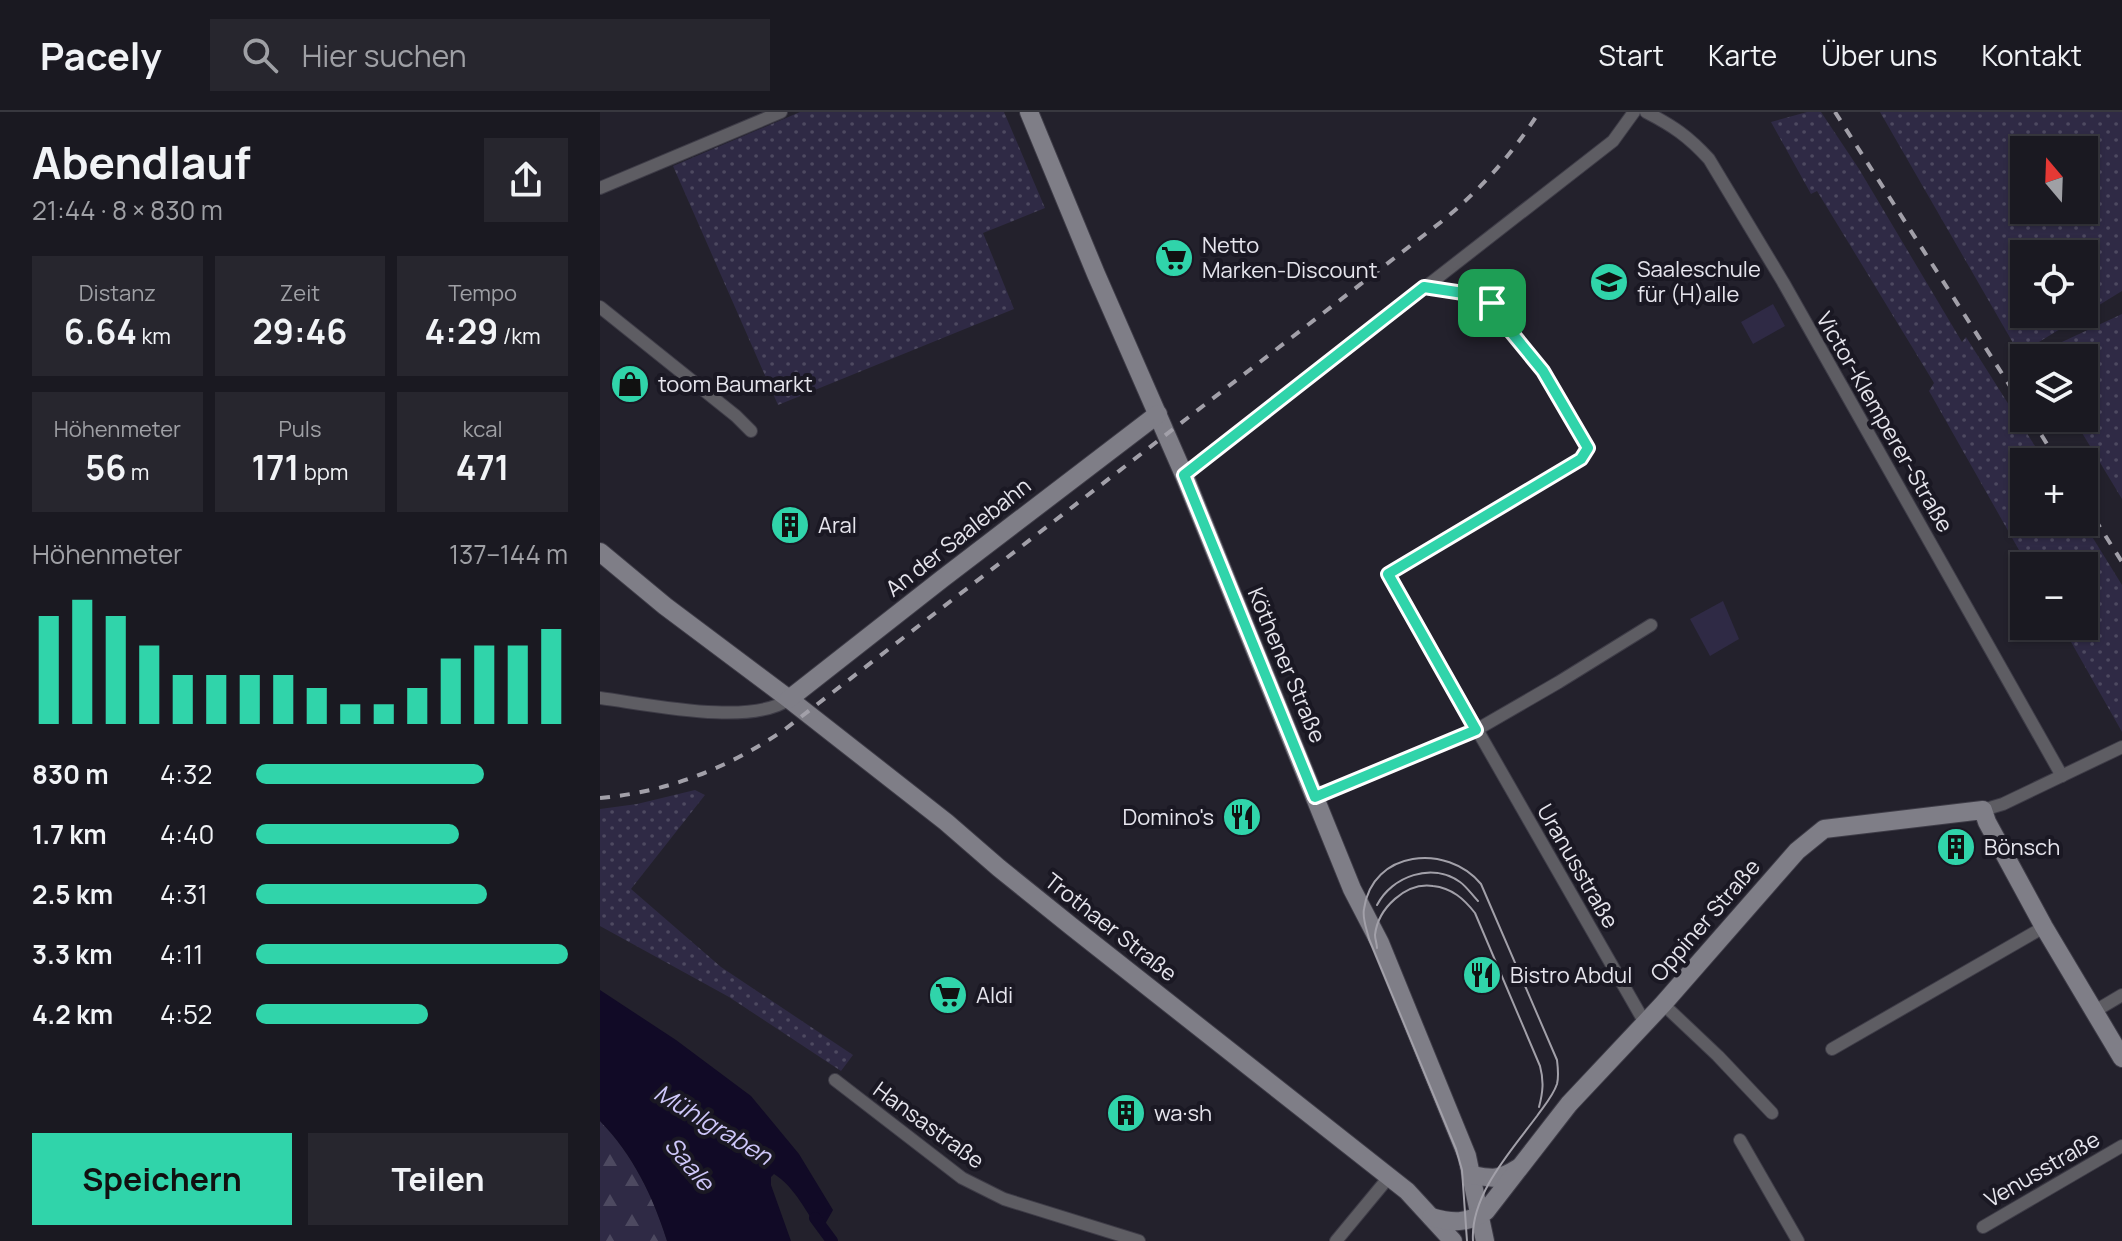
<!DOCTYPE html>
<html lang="de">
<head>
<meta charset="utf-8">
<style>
  body { margin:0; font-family:Manrope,sans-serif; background:#27262e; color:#f1f3f6; height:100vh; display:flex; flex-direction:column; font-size:30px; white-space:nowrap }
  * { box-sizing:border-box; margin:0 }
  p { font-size:26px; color:#9fa0a5 }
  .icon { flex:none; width:44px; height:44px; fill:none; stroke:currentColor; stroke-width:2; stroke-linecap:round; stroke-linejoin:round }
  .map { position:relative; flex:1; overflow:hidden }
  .side { display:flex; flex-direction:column; background:#1a1921; width:600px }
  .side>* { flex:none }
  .needle { width:52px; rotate:341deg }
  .fabs { position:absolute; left:1410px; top:24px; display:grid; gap:16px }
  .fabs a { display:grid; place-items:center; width:88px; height:88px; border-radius:0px; background:#1a1921; box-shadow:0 2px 6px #0004,0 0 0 2px #38383f; font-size:40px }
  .pin { position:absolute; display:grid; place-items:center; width:68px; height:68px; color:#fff; margin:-34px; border-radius:16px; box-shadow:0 4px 12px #0006 }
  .round { display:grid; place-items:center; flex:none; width:84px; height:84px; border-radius:0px; background:#27262e }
  .head { display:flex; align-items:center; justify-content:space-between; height:136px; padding:0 32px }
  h1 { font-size:44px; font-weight:700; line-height:60px }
  .stats { display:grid; grid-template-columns:repeat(3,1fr); gap:12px; height:136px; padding:8px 32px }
  .stats div { display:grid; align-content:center; border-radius:0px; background:#27262e; text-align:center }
  .stats b { font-size:34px; font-weight:700 }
  .stats small { font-size:22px; font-weight:400 }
  .stats p { font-size:22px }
  .chart { height:224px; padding:16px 32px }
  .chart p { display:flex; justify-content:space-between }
  .chart svg { width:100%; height:144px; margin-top:8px; stroke:#30d4aa; stroke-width:6 }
  .action { display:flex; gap:16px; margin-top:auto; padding:16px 32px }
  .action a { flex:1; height:92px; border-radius:0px; background:#30d4aa; color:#111; font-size:32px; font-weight:700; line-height:92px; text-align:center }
  .action a+a { background:#27262e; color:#f1f3f6 }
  ul { padding:0 32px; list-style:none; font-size:26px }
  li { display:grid; grid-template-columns:128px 96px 1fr; align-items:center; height:60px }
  li i { height:20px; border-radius:10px; background:#30d4aa }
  header { display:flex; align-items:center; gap:48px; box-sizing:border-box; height:112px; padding:0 40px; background:#1a1921; border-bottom:2px solid #38383f }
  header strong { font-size:38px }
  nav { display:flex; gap:44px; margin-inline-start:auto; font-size:28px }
  .search { width:560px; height:72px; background:#27262e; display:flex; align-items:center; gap:20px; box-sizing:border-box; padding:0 28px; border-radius:0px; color:#9fa0a5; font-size:30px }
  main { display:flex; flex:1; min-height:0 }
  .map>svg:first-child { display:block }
  .grass { fill:url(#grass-dots); fill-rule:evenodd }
  .forest { fill:url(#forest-firs) }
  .park { fill:#2f2a45 }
  .water { fill:#110a26 }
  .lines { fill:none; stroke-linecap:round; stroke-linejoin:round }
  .canal { stroke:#110a26; stroke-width:12 }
  .street-casing { stroke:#3e3c47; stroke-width:14 }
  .secondary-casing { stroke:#3e3c47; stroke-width:20 }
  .street { stroke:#5e5d63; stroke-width:12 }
  .secondary { stroke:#7f7e87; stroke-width:18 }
  .tram { stroke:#a2a0a9; stroke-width:2 }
  .rail { stroke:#a2a0a9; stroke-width:4; stroke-dasharray:10 10; stroke-linecap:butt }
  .route-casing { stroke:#fff; stroke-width:16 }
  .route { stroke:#30d4aa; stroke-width:10 }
  .labels { text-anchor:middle; stroke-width:8; stroke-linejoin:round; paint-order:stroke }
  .poi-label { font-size:22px; fill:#e6e5ed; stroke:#1a1823; text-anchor:start }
  .street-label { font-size:22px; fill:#e6e5ed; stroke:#1a1823 }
  .water-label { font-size:24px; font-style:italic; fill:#cec7f9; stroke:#1a1823 }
</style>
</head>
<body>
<header>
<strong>Pacely</strong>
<div class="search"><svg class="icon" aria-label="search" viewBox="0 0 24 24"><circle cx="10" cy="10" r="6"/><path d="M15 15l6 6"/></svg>Hier suchen</div>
<nav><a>Start</a><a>Karte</a><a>Über uns</a><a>Kontakt</a></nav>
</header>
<main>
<section class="side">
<div class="head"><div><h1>Abendlauf</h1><p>21:44 · 8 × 830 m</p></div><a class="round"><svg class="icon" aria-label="share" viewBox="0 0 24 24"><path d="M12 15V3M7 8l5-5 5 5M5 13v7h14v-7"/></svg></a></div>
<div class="stats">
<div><p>Distanz</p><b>6.64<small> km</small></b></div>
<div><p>Zeit</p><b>29:46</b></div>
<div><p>Tempo</p><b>4:29<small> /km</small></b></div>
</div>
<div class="stats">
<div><p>Höhenmeter</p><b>56<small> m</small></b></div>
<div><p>Puls</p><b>171<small> bpm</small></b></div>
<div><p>kcal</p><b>471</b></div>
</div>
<div class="chart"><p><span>Höhenmeter</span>137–144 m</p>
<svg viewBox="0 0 160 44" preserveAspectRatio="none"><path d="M5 44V11M15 44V6M25 44V11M35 44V20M45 44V29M55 44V29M65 44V29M75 44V29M85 44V33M95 44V38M105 44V38M115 44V33M125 44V24M135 44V20M145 44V20M155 44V15"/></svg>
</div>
<ul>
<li><b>830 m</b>4:32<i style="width:73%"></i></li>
<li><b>1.7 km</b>4:40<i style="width:65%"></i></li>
<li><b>2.5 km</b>4:31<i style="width:74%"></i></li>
<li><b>3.3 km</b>4:11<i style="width:100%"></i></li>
<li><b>4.2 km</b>4:52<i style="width:55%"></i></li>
</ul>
<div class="action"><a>Speichern</a><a>Teilen</a></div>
</section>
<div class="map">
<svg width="1522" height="1129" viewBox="0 0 1522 1129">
  <defs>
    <pattern id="grass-dots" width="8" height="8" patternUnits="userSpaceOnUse" patternTransform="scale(2)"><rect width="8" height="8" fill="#2f2a45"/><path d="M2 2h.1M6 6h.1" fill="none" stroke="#4d4960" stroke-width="1.8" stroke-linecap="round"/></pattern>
    <pattern id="forest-firs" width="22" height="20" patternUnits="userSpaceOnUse" patternTransform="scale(2)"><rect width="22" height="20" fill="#2f2a45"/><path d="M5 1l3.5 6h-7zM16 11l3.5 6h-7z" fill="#4d4960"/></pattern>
  </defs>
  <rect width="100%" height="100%" fill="#23212c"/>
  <g class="grass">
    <polygon points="200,0 404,0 445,96 383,121 414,197 178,293 73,54"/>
    <polygon points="1207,0 1221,0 1259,57 1362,230 1366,225 1445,350 1424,350 1424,410 1483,410 1522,473 1522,620 1462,514 1484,514 1484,454 1428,454 1329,279 1334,271 1217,79 1211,82 1171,10"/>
    <path d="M1280 0H1522V179L1426 238 1430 246H1424V250ZM1484 38V98H1424V38ZM1484 142V202H1424V142Z"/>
    <polygon points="1522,202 1522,387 1473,306 1484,306 1484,246 1436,246 1434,243"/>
    <polygon points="95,678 105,683 31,777 121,855 253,943 241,959 129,885 0,814 0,697 37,692"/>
  </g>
  <path class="forest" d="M0 1009C33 1043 53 1084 67 1129H0Z"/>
  <g class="park">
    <polygon points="1173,192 1185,214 1153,232 1141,210"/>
    <polygon points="1123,489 1139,527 1110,544 1090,507"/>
  </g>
  <path class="water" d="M0 878 76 928 151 984 199 1042 233 1098 220 1121C208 1102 194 1074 174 1062L171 1065V1073L191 1129H67C53 1084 33 1043 0 1009Z"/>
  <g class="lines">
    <polyline class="canal" points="215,1106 232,1129"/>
    <defs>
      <g id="street">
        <path d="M1046 0C1073 14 1088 24 1109 47L1183 170 1462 664"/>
        <polyline points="0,76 181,0"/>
        <polyline points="824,175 883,184 892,191 907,215 943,259 988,336 981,347 788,462 1045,911"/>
        <polyline points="0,195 136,304 151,319"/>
        <polyline points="584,363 1013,29 1034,0"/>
        <path d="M0 586C47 592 151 615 189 587"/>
        <polyline points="715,685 876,618 959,570 1051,513"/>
        <polyline points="1383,698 1403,692 1522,635"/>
        <polyline points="1063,892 1118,944 1172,1001"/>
        <polyline points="1495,899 1522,883"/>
        <polyline points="1232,937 1444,815"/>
        <polyline points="235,968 362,1066 404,1087 539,1129"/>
        <polyline points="1140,1028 1198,1129"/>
        <polyline points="1383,1115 1522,1034"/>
        <polyline points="736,1129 789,1065"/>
      </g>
      <g id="secondary">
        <polyline points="429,0 496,162 584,363 752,777 780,831 867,1044 885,1129"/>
        <polyline points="0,440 65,494 189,587 346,710 399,756 471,814 807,1079 853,1129"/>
        <polyline points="189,587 342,467 558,302"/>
        <path d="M872 1063C893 1067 899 1068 918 1056"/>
        <path d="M831 1105C852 1111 867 1112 886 1099L969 992 1063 892 1197 739 1224 717 1383 698 1387 710 1444 815 1522 946"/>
      </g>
    </defs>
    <use href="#street" class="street-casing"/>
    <use href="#secondary" class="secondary-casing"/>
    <use href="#street" class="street"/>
    <use href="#secondary" class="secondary"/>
    <g class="tram">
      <path d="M777 793C792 764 832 750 860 770 867 775 872 783 878 789"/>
      <path d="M777 836C777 832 775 827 775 823 778 796 806 770 833 774 852 776 864 787 875 801L940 954C944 969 943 980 939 995"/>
      <path d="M867 1129 862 1058 856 1037 769 827C767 818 762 806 764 797 772 738 847 731 881 772L957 948C958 956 959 964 957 972 953 984 944 994 937 1004 911 1039 870 1083 873 1129"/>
    </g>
    <g class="rail">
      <polyline points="1235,0 1424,296"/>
      <polyline points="1431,306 1458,350"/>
      <polyline points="1484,390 1522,450"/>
      <path d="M0 686C68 680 128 656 184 618L841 110C880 78 912 43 939 0"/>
    </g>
  </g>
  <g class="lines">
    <defs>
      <polygon id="route" points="824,175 883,184 892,191 907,215 943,259 988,336 981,347 788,462 876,618 715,685 584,363"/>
    </defs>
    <use href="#route" class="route-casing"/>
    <use href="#route" class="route"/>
  </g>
  <defs>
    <symbol id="supermarket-disc" viewBox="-11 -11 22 22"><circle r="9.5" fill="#30d4aa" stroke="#1a1823"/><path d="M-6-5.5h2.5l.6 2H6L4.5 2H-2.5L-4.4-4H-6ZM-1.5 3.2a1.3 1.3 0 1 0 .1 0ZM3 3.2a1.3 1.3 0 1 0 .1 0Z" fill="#111"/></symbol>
    <symbol id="school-disc" viewBox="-11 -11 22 22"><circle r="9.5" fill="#30d4aa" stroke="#1a1823"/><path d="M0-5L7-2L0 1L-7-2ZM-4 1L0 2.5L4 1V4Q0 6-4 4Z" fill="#111"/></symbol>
    <symbol id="shop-disc" viewBox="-11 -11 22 22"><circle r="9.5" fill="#30d4aa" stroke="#1a1823"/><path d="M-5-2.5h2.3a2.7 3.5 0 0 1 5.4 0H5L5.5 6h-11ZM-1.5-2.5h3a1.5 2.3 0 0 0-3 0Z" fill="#111"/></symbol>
    <symbol id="building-disc" viewBox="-11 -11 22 22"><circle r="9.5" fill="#30d4aa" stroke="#1a1823"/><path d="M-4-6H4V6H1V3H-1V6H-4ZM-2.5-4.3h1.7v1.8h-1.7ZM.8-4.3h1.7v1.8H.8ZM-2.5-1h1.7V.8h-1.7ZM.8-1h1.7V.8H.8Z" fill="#111"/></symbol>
    <symbol id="restaurant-disc" viewBox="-11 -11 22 22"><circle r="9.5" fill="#30d4aa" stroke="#1a1823"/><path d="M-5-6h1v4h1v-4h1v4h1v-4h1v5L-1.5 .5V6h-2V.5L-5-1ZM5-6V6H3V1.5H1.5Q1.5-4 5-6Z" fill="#111"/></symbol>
  </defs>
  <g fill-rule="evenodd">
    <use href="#supermarket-disc" x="552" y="124" width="44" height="44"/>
    <use href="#school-disc" x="987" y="148" width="44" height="44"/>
    <use href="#shop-disc" x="8" y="250" width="44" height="44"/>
    <use href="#building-disc" x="168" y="391" width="44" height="44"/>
    <use href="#restaurant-disc" x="620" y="683" width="44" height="44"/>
    <use href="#building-disc" x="1334" y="713" width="44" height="44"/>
    <use href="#restaurant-disc" x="860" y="841" width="44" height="44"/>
    <use href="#supermarket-disc" x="326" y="861" width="44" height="44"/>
    <use href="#building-disc" x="504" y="979" width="44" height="44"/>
  </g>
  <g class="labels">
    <g class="poi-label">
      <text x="602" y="141">Netto<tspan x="602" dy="25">Marken-Discount</tspan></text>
      <text x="1037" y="165">Saaleschule<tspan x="1037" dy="25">für (H)alle</tspan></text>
      <text x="58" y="280">toom Baumarkt</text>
      <text x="218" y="421">Aral</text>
      <text x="614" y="713" text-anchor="end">Domino's</text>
      <text x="1384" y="743">Bönsch</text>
      <text x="910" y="871">Bistro Abdul</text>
      <text x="376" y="891">Aldi</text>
      <text x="554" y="1009">wa·sh</text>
    </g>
    <g class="street-label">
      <text transform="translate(1285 310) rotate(60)" y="8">Victor-Klemperer-Straße</text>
      <text transform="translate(358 425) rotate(-38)" y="8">An der Saalebahn</text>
      <text transform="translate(687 553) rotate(67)" y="8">Köthener Straße</text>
      <text transform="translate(978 754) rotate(60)" y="8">Uranusstraße</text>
      <text transform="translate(1105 808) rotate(-49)" y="8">Oppiner Straße</text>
      <text transform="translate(511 815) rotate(38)" y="8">Trothaer Straße</text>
      <text transform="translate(329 1013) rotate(36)" y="8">Hansastraße</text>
      <text transform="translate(1442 1057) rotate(-30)" y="8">Venusstraße</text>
    </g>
    <g class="water-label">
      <text transform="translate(113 1013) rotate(31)" y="8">Mühlgraben</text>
      <text transform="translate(89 1052) rotate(50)" y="8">Saale</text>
    </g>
  </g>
</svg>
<div class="fabs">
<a><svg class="needle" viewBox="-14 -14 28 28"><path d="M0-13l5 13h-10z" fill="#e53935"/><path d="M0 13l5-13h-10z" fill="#9fa0a5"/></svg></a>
<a><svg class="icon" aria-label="locate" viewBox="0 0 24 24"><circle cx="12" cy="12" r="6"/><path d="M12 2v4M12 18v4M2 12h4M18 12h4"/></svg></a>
<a><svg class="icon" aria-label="layers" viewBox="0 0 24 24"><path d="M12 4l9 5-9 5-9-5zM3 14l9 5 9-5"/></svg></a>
<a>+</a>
<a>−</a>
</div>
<div class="pin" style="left:892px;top:191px;background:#1e9e55"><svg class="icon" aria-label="arrive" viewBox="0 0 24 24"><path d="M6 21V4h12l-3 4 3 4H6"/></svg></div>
</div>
</main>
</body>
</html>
